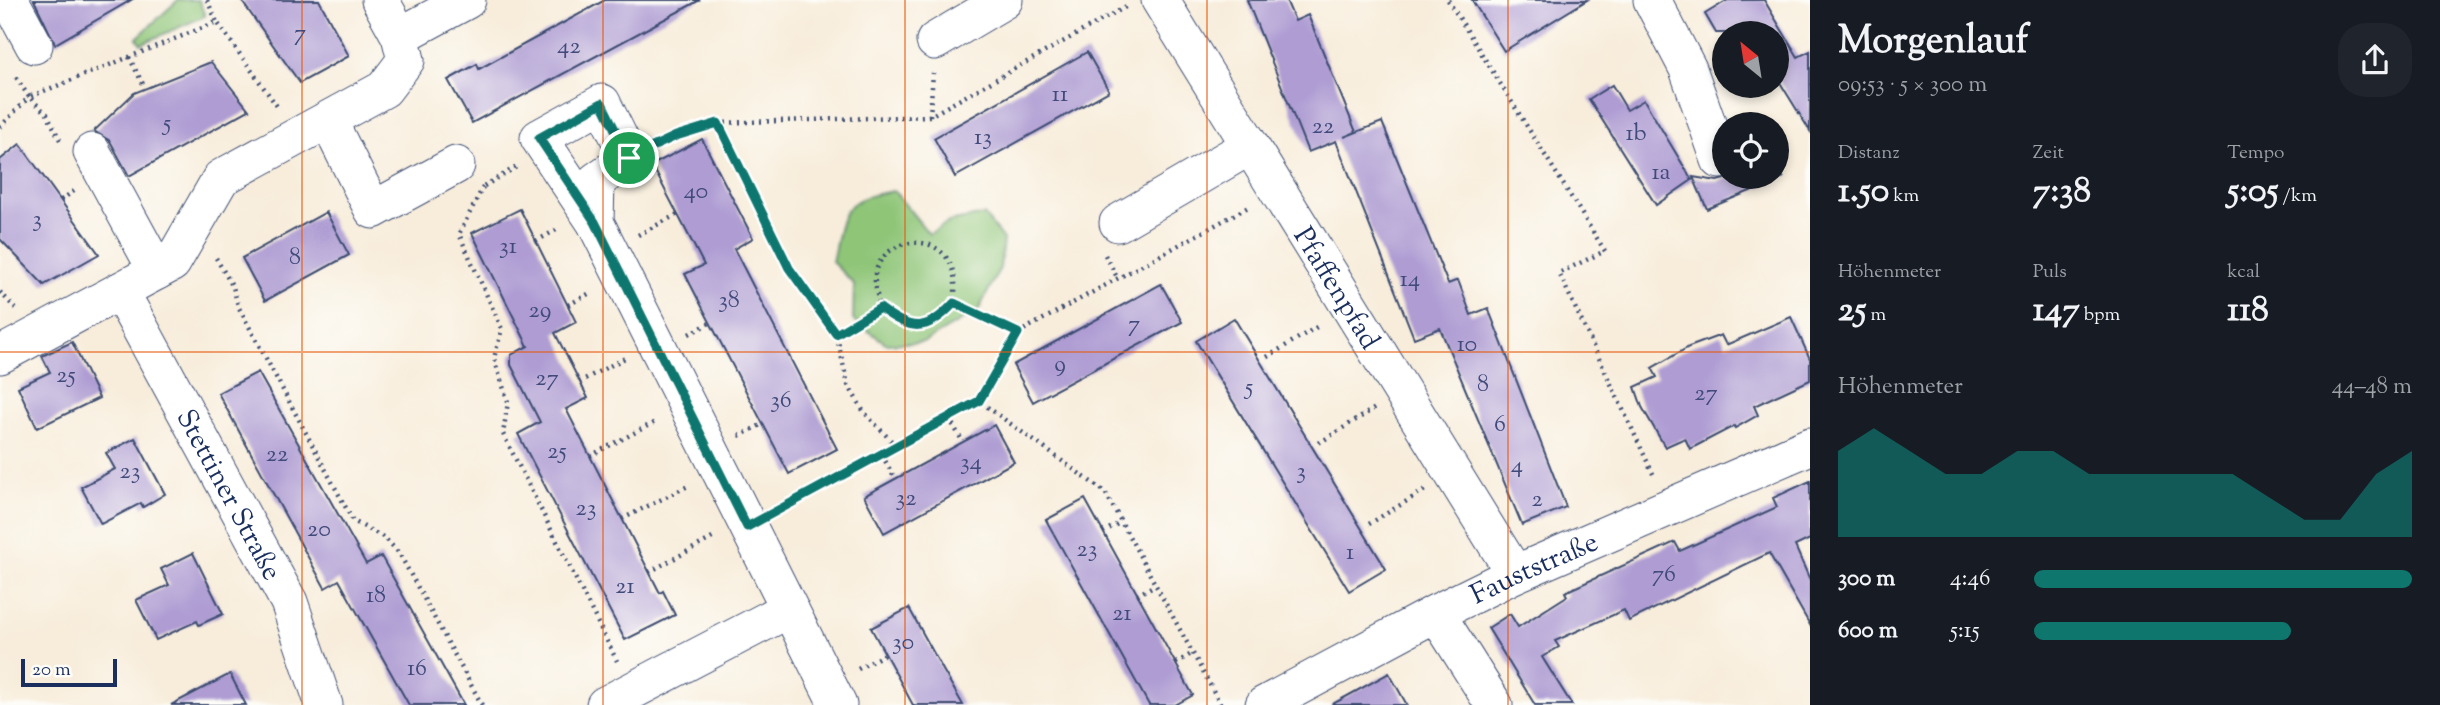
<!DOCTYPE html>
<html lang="de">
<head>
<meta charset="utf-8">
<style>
  body { margin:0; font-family:"Sorts Mill Goudy",serif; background:#20242c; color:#f1f3f6; height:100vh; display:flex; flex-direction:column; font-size:26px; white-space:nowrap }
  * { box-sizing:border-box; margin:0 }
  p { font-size:23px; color:#9ea1a6 }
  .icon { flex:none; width:38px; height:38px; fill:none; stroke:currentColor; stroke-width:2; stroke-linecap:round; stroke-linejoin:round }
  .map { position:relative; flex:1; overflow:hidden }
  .drawer { display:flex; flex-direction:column; background:#171b24; width:630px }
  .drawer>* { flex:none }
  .needle { width:46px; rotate:330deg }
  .controls { position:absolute; left:1712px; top:21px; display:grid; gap:14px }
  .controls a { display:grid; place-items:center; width:77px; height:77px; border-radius:50%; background:#171b24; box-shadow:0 4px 10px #0003; font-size:35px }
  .scale { position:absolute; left:21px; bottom:18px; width:96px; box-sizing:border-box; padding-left:7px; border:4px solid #1b2f5e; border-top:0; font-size:19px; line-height:24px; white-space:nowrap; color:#1b2f5e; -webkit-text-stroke:5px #fdfcf7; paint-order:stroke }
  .pin { position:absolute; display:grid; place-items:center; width:60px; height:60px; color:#fff; margin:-30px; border:4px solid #fff; border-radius:50%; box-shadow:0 2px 7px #0007 }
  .round { display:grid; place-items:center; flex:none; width:74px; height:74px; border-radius:28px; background:#20242c }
  .headline { display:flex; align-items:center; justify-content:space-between; height:119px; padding:0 28px }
  h1 { font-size:38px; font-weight:700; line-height:52px }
  .stats { display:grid; grid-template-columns:repeat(3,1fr); gap:10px; height:119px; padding:7px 28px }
  .stats div { display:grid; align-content:center }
  .stats b { font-size:35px; font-weight:700 }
  .stats small { font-size:19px; font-weight:400 }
  .stats p { font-size:19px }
  .chart { height:196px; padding:14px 28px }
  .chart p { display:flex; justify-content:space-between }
  .chart svg { width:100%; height:126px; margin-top:7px; fill:#0f766e; opacity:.7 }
  ul { padding:0 28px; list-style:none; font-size:23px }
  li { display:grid; grid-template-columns:112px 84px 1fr; align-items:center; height:52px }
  li i { height:18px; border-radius:9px; background:#0f766e }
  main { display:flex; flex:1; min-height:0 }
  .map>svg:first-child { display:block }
  .green { fill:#8ec577; stroke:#547a6a; stroke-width:2 }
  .building { fill:#ae9cd3 }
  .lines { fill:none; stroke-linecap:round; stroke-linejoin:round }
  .minor-casing { stroke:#3c4c71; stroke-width:39 }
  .path { stroke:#3c4c71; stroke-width:4.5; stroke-dasharray:2 5; stroke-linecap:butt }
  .minor { stroke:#fff; stroke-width:37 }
  .route-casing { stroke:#fff; stroke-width:14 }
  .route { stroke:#0f766e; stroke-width:9 }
  .grid { fill:none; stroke:#e8590c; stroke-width:2; stroke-opacity:0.55 }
  .labels { text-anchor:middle; stroke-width:5; stroke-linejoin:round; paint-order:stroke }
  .number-label { font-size:24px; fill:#404a7b }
  .street-label { font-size:28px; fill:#1b2f5e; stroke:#fdfcf7 }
</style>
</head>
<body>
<main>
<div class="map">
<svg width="1810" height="705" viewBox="0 0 1810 705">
  <rect width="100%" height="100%" fill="#fdfcf7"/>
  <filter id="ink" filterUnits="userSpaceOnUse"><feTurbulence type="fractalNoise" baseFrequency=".0143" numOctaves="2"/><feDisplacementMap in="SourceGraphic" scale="14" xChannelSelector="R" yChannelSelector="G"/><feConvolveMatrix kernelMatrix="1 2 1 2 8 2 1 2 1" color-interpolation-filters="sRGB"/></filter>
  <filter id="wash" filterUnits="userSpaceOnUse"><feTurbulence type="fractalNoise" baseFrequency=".00686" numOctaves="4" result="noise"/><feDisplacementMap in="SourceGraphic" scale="28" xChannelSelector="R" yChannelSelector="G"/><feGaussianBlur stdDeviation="1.57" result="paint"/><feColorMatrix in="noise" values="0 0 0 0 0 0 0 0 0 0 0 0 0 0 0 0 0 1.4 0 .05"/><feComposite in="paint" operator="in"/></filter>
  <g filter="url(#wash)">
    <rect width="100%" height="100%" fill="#f8eddb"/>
    <g class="green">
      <polygon points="178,0 199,0 205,16 141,44 137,38"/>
      <path d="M894 191 929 234 949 222 984 215 1003 239 1000 268 978 311 924 342 887 344 853 320 854 284 832 262C843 212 839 199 894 191Z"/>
    </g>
    <g id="blocks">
      <g class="building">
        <polygon points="34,0 131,0 55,44"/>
        <polygon points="241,0 319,0 349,56 300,83"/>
        <polygon points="605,0 700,0 472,123 448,80 477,64 479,69"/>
        <polygon points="1247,0 1286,0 1295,21 1308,15 1356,132 1344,137 1382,122 1448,284 1458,280 1471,315 1488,308 1566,507 1522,525 1440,328 1414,338 1336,141 1308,152"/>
        <polygon points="1472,0 1587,0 1504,51"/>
        <polygon points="1728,0 1764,0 1798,57 1810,51 1810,131 1776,76 1776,33 1716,33 1705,14"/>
        <polygon points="1087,52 1109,91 955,177 934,138"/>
        <polygon points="211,62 249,110 129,176 110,141 94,131 134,93"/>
        <polygon points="1612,85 1627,110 1644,100 1692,180 1656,205 1589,99"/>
        <polygon points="702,139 753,238 734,249 837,449 789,474 685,274 704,265 652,165"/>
        <polygon points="20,144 99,254 44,285 0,239 0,160"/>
        <polygon points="1693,177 1717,181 1732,177 1784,177 1707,209"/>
        <polygon points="520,209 576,322 555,333 588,398 566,409 660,593 663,591 675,615 625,640 518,434 540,422 511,365 511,355 528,346 472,233"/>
        <polygon points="326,212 349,255 265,301 242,258"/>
        <polygon points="1161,284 1182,322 1033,402 1013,365"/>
        <polygon points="1791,317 1810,359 1810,380 1754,406 1758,415 1735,428 1734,426 1690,449 1685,438 1665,447 1642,407 1635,387 1657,377 1652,368 1689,347 1721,335 1726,345"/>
        <polygon points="1234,318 1386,569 1349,591 1196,341"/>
        <polygon points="72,342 99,398 37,428 18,387 50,372 42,356"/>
        <polygon points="258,372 366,564 381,556 464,705 409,705 339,580 325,588 218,393"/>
        <polygon points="994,425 1014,462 884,533 864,496"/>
        <polygon points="135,438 165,494 143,507 141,503 101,524 81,487 115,469 106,453"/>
        <polygon points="1810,481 1810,539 1795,546 1810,580 1810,625 1769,553 1629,621 1624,610 1555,641 1559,647 1542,657 1572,705 1535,705 1488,628 1510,614 1518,627 1567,596 1565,592 1675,542 1680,551 1777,507 1773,498"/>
        <polygon points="1085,499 1193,695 1175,705 1149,705 1046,520"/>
        <polygon points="193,553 223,614 199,625 197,621 156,640 136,600 169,585 161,569"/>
        <polygon points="909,608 943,670 963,705 913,705 871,628"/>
        <polygon points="1389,673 1407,705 1331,705"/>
        <polygon points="230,674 246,705 171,705"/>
      </g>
    </g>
  </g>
  <g filter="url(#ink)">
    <use href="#blocks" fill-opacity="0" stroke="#3c4c71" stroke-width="2"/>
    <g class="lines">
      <defs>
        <g id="minor">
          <polyline points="10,0 34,45"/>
          <path id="s1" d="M1160 0 1515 574"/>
          <polyline points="1652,0 1688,69 1720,160"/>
          <polyline points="400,36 467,0"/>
          <polyline points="935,41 1004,0"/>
          <polyline points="328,120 373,210 456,165"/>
          <polyline points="92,152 157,271"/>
          <polyline points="595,222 596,181 629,158 602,103 539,138 595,222 838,705"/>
          <polyline points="1118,223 1250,146"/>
          <path id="s2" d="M120 291 289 602 324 705"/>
          <polyline points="0,355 172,263 221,178 384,89 406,60 400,36 380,0"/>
          <polyline points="1436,613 1494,705"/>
          <polyline points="605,705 789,609"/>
          <path id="s3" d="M1264 705 1436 613 1515 574 1810 446"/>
        </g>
      </defs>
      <use href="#minor" class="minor-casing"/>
      <g class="path">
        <polyline points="207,0 217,22"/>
        <polyline points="1448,0 1605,251 1559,273 1655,478"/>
        <polyline points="129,57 145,88"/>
        <polyline points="930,116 933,73"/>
        <polyline points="718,123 930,116 1129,5"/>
        <polyline points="0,127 29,97 14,74"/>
        <polyline points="60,140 47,114 29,97 217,22 279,109"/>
        <polyline points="659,144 718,123 789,268 836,333 848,385 864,412 897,447"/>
        <polyline points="484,186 518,166"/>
        <polyline points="483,187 459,234 502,329 494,358 508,402 503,434 617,661"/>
        <polyline points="61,200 74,191"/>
        <polyline points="638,235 678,214"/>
        <polyline points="536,241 560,228"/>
        <polyline points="1105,255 1118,279"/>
        <polyline points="216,258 233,287 238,306 353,521 385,538 399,553 482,705"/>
        <polyline points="0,292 17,310"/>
        <polyline points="954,303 1018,333 979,401"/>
        <polyline points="568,305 592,292"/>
        <path d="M836 333 880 308C878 298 874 285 875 275 882 232 959 226 955 293 954 306 945 317 933 322 910 331 898 322 880 308"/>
        <polyline points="1018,333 1250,206"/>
        <polyline points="689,334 710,323"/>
        <polyline points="1267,357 1320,325"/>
        <polyline points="579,382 625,358"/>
        <polyline points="949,418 963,442"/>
        <polyline points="739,436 763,424"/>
        <polyline points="1319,443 1375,408"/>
        <polyline points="882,455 895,479"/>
        <polyline points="590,456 657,421"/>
        <polyline points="779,510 979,401 1105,492 1221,705"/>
        <polyline points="622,519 690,485"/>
        <polyline points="1369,524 1425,490"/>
        <polyline points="1103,532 1121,522"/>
        <polyline points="649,572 716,536"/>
        <polyline points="1137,595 1155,585"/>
        <polyline points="1176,663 1193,653"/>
        <polyline points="858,669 885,654"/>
      </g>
      <use href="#minor" class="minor"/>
    </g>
  </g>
  <g class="lines" filter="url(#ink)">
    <defs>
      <path id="route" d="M602 103 629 158 676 136 718 123 789 268 836 334 880 308C910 331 927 333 954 303L1018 333 979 401 747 527 595 222 539 138Z"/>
    </defs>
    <use href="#route" class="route-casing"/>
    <use href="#route" class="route"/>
  </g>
  <path class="grid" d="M302 0V705M603 0V705M905 0V705M1207 0V705M1508 0V705M0 352H1810"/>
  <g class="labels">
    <g class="number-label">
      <text x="300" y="40">7</text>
      <text x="569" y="53">42</text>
      <text x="1060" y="101">11</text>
      <text x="167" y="130">5</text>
      <text x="1323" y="133">22</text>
      <text x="1636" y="140">1b</text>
      <text x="983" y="144">13</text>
      <text x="1661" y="179">1a</text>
      <text x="696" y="198">40</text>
      <text x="37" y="226">3</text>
      <text x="508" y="253">31</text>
      <text x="295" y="264">8</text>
      <text x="1410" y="286">14</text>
      <text x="729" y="307">38</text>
      <text x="540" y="317">29</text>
      <text x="1134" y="331">7</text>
      <text x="1467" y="351">10</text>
      <text x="1060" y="371">9</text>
      <text x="66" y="382">25</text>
      <text x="547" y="385">27</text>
      <text x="1483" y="391">8</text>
      <text x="1249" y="394">5</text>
      <text x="1706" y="400">27</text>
      <text x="781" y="407">36</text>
      <text x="1500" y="431">6</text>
      <text x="557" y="458">25</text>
      <text x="277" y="461">22</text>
      <text x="971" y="469">34</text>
      <text x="1517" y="472">4</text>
      <text x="130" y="478">23</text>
      <text x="1301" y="478">3</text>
      <text x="906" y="505">32</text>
      <text x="1537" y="506">2</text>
      <text x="586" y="515">23</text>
      <text x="319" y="536">20</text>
      <text x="1087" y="556">23</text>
      <text x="1350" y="559">1</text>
      <text x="1664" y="581">76</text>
      <text x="625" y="593">21</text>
      <text x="376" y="602">18</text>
      <text x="1122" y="620">21</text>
      <text x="903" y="649">30</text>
      <text x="417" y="675">16</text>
    </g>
    <g class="street-label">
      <text dy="10" stroke="none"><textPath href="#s1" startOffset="338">Pfaffenpfad</textPath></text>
      <text dy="10" stroke="none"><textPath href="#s2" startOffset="231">Stettiner Straße</textPath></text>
      <text dy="10" stroke="none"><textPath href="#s3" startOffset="303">Fauststraße</textPath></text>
    </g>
  </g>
</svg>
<div class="controls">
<a><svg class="needle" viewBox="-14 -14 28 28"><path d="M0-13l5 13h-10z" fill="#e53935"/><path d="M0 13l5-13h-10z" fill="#9ea1a6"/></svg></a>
<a><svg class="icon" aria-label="locate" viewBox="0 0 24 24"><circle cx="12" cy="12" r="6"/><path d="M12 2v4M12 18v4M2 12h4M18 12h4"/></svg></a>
</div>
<div class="scale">20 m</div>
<div class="pin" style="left:629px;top:158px;background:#1e9e55"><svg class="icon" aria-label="arrive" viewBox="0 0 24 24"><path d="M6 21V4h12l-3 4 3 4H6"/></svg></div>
</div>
<section class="drawer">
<div class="headline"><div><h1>Morgenlauf</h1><p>09:53 · 5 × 300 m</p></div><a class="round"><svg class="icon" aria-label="share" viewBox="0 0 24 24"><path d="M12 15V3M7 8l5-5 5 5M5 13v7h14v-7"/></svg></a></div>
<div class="stats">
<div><p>Distanz</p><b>1.50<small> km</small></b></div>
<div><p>Zeit</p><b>7:38</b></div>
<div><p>Tempo</p><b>5:05<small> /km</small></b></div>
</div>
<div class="stats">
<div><p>Höhenmeter</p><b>25<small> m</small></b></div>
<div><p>Puls</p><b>147<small> bpm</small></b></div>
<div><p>kcal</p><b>118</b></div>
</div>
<div class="chart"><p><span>Höhenmeter</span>44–48 m</p>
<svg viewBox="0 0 160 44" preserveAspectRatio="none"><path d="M0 44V14L10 6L20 14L30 22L40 22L50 14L60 14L70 22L80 22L90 22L100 22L110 22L120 30L130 38L140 38L150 22L160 14V44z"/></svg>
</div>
<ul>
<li><b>300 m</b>4:46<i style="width:100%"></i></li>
<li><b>600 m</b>5:15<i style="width:68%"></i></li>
</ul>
</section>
</main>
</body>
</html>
